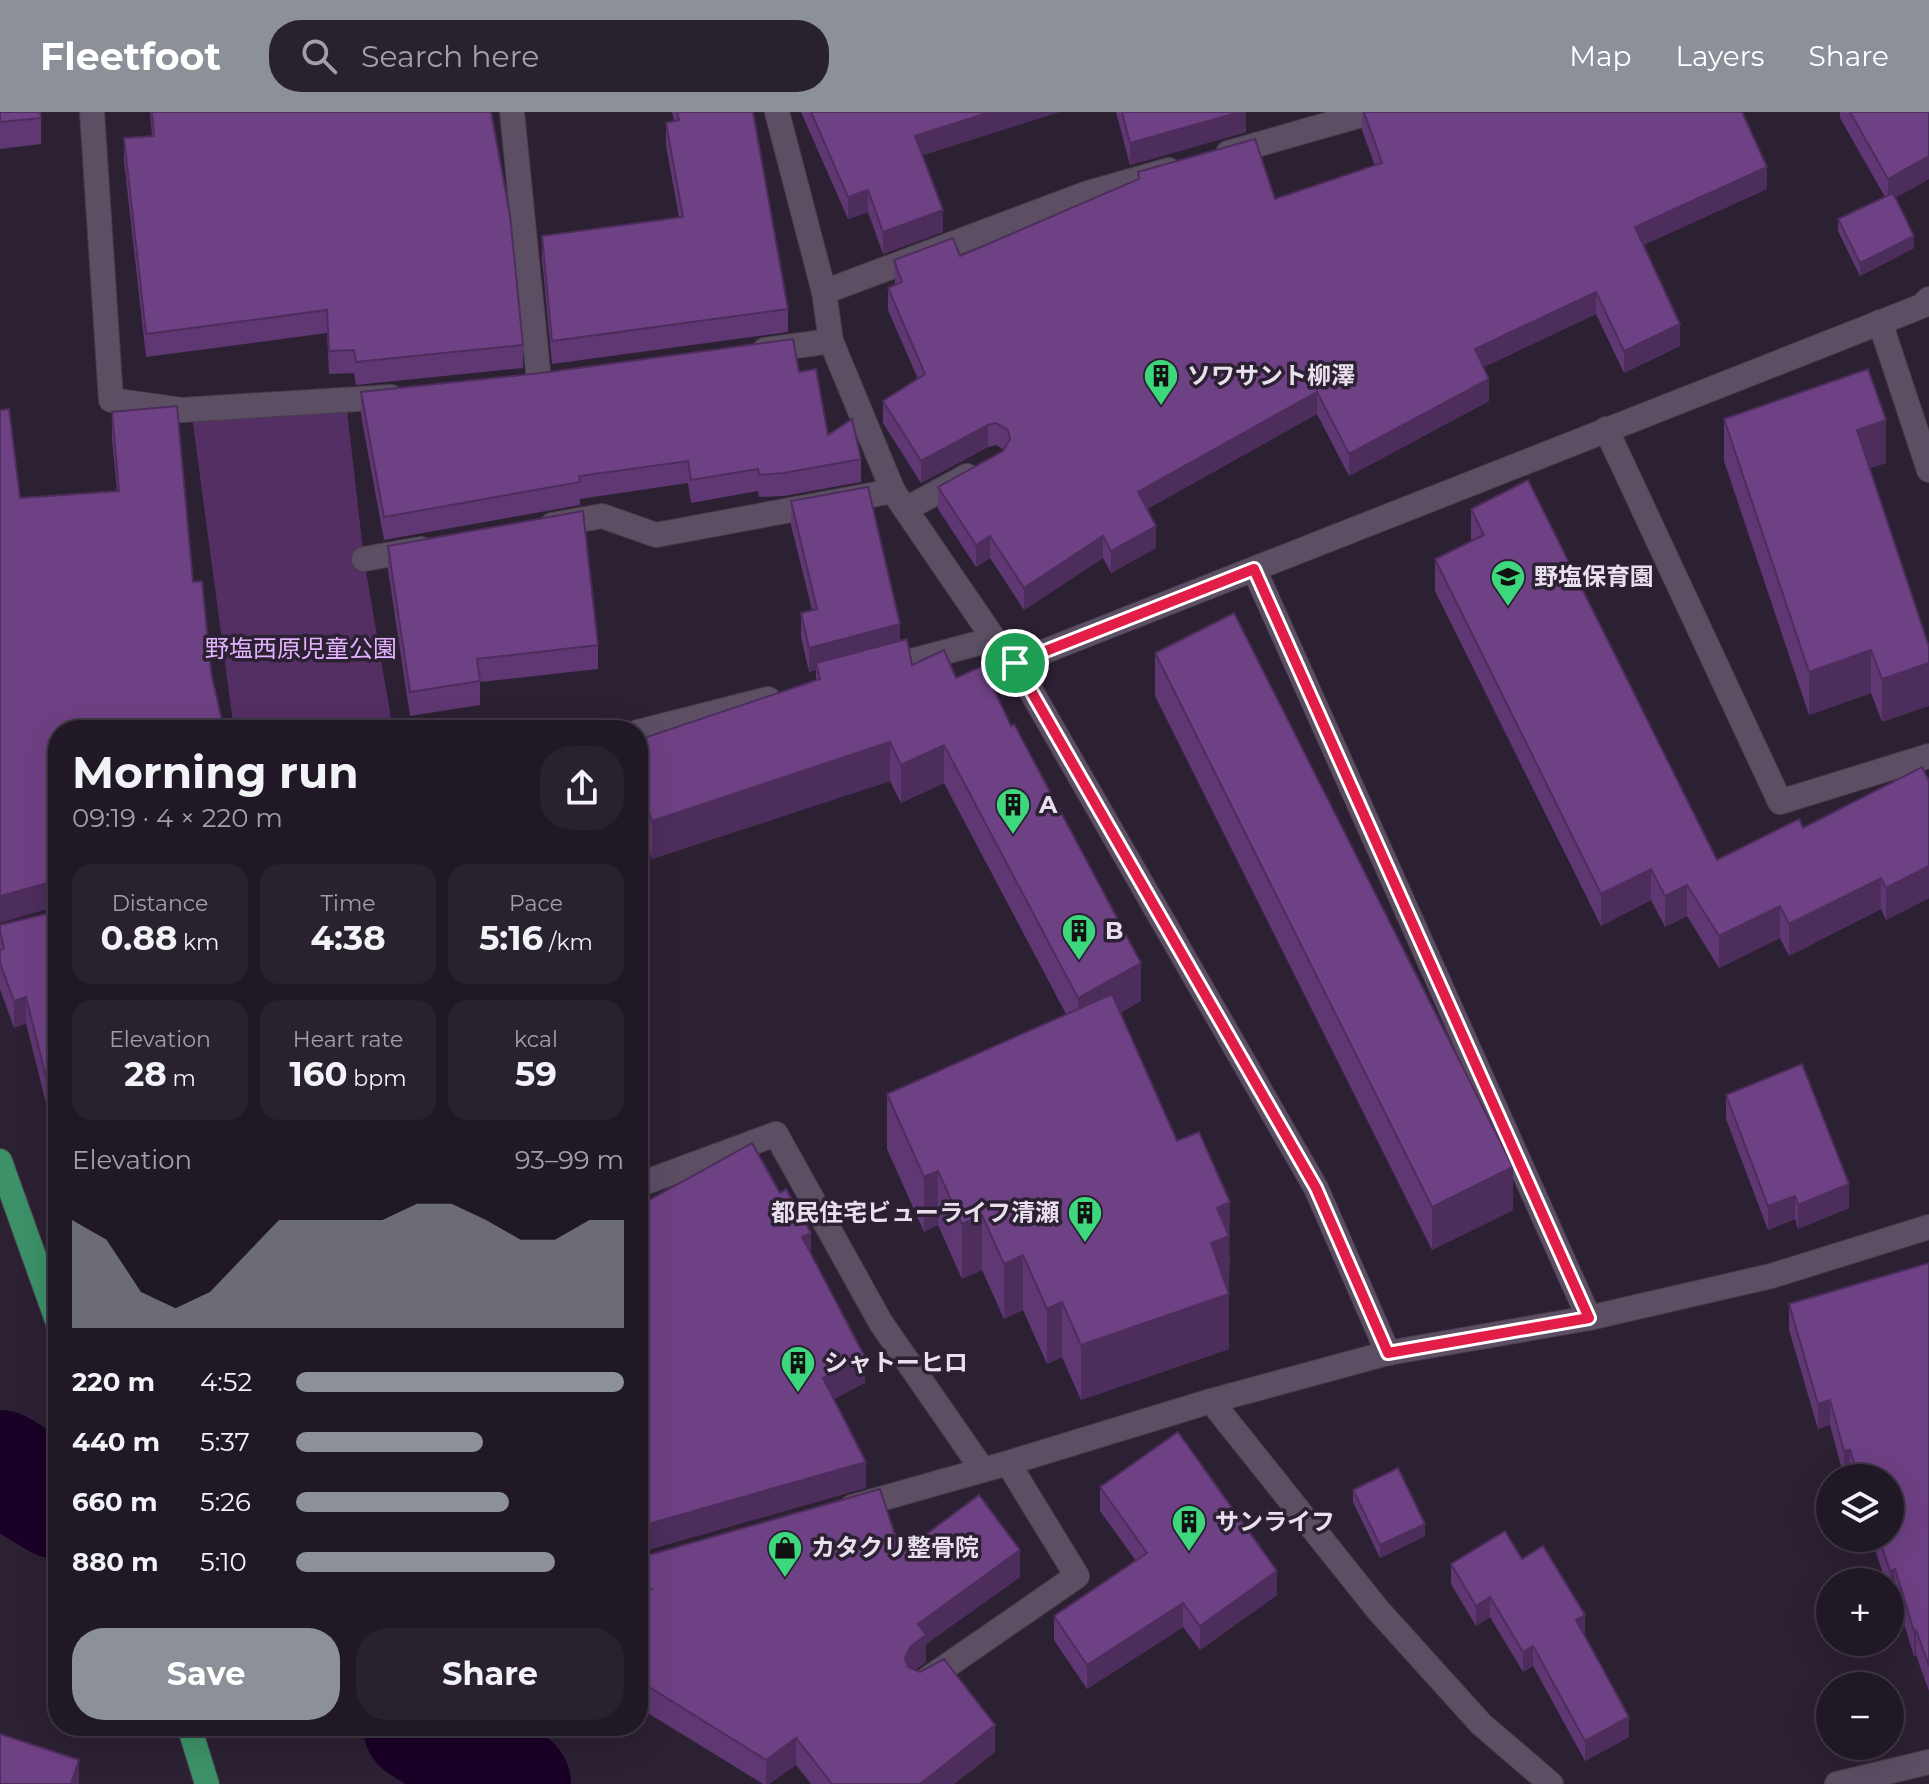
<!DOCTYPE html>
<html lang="en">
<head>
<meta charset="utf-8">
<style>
  body { margin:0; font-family:Montserrat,"Noto Sans JP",sans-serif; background:#29212e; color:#f1f3f6; height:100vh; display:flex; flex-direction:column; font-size:30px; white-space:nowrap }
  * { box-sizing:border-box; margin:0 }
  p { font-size:26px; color:#a2a0a7 }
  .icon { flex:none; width:44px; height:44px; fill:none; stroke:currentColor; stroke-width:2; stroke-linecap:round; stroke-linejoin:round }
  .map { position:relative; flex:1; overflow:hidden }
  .side { position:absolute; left:48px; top:608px; width:600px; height:1016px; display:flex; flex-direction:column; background:#211826; border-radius:32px; box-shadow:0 8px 32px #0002,0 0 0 2px #3e3743 }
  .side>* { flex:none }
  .fabs { position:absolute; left:1816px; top:1352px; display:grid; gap:16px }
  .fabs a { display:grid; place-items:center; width:88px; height:88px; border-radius:50%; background:#211826; box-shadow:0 8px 32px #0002,0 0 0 2px #3e3743; font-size:40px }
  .pin { position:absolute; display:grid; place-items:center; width:68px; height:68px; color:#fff; margin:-34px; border:4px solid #fff; border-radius:50%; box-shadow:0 2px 8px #0007 }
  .round { display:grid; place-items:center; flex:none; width:84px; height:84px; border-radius:32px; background:#29212e }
  .head { display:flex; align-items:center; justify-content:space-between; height:136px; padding:0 24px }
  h1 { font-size:44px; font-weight:700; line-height:60px }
  .stats { display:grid; grid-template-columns:repeat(3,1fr); gap:12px; height:136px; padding:8px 24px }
  .stats div { display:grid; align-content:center; border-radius:20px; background:#29212e; text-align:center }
  .stats b { font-size:34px; font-weight:700 }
  .stats small { font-size:22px; font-weight:400 }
  .stats p { font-size:22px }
  .chart { height:224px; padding:16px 24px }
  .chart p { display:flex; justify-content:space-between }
  .chart svg { width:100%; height:144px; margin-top:8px; fill:#8c9099; opacity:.7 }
  .button { display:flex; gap:16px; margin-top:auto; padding:16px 24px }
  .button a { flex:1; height:92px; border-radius:32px; background:#8c9099; color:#fff; font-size:32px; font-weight:700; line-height:92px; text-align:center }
  .button a+a { background:#29212e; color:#f1f3f6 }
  ul { padding:0 24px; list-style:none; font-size:26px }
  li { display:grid; grid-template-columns:128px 96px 1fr; align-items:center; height:60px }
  li i { height:20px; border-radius:10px; background:#8c9099 }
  header { display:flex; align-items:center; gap:48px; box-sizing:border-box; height:112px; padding:0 40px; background:#8c9099; color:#fff }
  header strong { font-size:38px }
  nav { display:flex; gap:44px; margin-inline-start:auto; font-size:28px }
  .search { width:560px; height:72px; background:#29212e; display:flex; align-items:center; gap:20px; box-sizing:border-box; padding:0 28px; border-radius:32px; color:#a2a0a7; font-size:30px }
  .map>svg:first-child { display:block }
  .green { fill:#532f64 }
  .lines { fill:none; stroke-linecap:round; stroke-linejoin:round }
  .river { stroke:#1a0027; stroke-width:114 }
  .minor-casing { stroke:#483d4c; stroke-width:26 }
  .major-casing { stroke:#483d4c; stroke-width:26 }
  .minor { stroke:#5c4f64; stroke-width:24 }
  .major { stroke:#3c9168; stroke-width:24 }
  .wall { fill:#5f3772 }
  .shaded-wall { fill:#4d2d5c }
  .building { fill:#6e4084; stroke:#4d2d5c; stroke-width:2 }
  .route-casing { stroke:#fff; stroke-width:16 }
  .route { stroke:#e11d48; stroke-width:10 }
  .labels { text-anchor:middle; stroke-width:7; stroke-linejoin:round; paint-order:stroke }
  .poi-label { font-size:24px; font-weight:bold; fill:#e8e0ec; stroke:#2c2033; text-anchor:start }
  .park-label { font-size:24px; fill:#e3b1fd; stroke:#2c2033 }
</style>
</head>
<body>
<header>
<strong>Fleetfoot</strong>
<div class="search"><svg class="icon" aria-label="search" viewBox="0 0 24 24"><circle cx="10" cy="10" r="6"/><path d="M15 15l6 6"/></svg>Search here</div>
<nav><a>Map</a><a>Layers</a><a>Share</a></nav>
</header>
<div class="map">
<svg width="1929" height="1672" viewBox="0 0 1929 1672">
  <rect width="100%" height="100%" fill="#2c2033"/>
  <polygon class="green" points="346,289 364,447 393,618 234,618 191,297"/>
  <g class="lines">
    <g class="river">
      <polyline points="0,1355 58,1390"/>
      <polyline points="420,1614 514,1672"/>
    </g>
    <defs>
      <g id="minor">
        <polyline points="92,0 111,288 182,298 391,285"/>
        <polyline points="512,0 539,269"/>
        <polyline points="777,0 824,180 831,229 893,379 994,527 1015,551 1316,1076 1388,1241"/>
        <polyline points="1228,41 1372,0"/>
        <polyline points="824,180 1088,81 1169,58"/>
        <polyline points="1880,210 1929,358"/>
        <polyline points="765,238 831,229"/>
        <polyline points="1606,317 1780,690 1929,644"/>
        <polyline points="906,397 967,364"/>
        <polyline points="552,413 602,404 656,423 893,379"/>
        <polyline points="364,447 421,437"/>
        <polyline points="1254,457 1589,1206"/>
        <polyline points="1015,551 1922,194 1929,187"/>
        <polyline points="881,557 994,527"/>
        <polyline points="638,620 768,587"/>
        <polyline points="638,1073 776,1022 881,1211 982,1357"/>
        <polyline points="1211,1289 1378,1498 1481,1612 1551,1672"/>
        <polyline points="852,1395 1008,1351 1211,1289 1388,1241 1589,1206 1771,1164 1929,1115"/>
        <polyline points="922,1571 1077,1464 1008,1351"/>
        <polyline points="1837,1672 1929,1650"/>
      </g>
      <g id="major">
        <polyline points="0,1049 58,1211"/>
        <polyline points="189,1614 207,1672"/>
      </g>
    </defs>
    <use href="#minor" class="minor-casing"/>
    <use href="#major" class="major-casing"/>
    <use href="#minor" class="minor"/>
    <use href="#major" class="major"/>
  </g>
  <g class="wall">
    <polygon points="0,0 41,6 41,32 0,37"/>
    <polygon points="150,0 491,0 523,233 523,256 356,273 354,261 329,262 327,221 146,245 124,49 124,26 152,24"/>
    <polygon points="672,0 753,0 788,197 788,220 552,252 542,147 542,124 679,105 666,34 666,11 674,9"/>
    <polygon points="801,0 1059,0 922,43 943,120 883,142 868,100 848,107"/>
    <polygon points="1116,0 1246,0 1246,20 1130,53"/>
    <polygon points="1362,0 1742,0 1767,77 1643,133 1680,234 1624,261 1596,202 1484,255 1489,289 1349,364 1317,302 1147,397 1156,436 1111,461 1103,446 1024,498 990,446 976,455 938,397 938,375 1004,338 996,333 988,335 921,371 883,311 883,289 918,267 888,198 888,176 895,173 894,148 960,144 1138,68 1138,60 1275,87 1375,54 1362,18"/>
    <polygon points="1840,0 1929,0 1929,67 1895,86 1914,136 1860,164 1838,119 1838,107 1885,85 1840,6"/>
    <polygon points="361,280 828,323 861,347 861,370 784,384 759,385 758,379 691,391 688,371 580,387 580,393 384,428 361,303"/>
    <polygon points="177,294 58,618 58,796 55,795 20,386 117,379 112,327 112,300"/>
    <polygon points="1724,307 1886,351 1870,356 1929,535 1882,610 1871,581 1809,603 1724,349"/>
    <polygon points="791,389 900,529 912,553 956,566 1141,889 1120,901 1230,1145 1228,1179 1229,1237 1081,1288 1062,1245 1047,1252 1023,1198 1004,1207 982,1158 962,1167 938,1113 924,1120 887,1037 887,982 1066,902 944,671 901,691 890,669 652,747 638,707 638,628 816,568 816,558 809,560 801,525 801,501 812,498 791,413"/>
    <polygon points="1471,397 1717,748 1929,669 1929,786 1886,808 1881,797 1789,844 1780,826 1719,856 1687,804 1665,815 1651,788 1601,814 1435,479 1435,447 1471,429"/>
    <polygon points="388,434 598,533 598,557 480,570 480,593 410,604 388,458"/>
    <polygon points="1155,541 1513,1098 1432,1138 1155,584"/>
    <polygon points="58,799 58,1022 54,1023 26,911 14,916 0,877 0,813"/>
    <polygon points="1726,983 1849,1096 1798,1117 1795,1107 1768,1118 1726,1007"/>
    <polygon points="1929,1151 1929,1579 1916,1543 1914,1544 1895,1483 1890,1484 1890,1470 1886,1470 1871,1426 1890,1426 1890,1366 1850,1366 1850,1363 1844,1365 1830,1313 1818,1317 1789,1218 1789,1192"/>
    <polygon points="1100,1375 1277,1483 1200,1538 1183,1515 1087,1577 1054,1528 1054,1504 1136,1449 1100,1399"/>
    <polygon points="1353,1378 1425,1424 1380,1446 1353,1390"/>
    <polygon points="901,1441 1020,1465 926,1532 926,1550 915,1558 995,1640 954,1672 811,1672 796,1653 769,1672 763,1672 638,1595 638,1444"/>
    <polygon points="1522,1447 1585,1523 1629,1625 1585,1649 1533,1554 1523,1560 1490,1505 1476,1514 1451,1472 1451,1452"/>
  </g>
  <g class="shaded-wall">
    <polygon points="990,0 1059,0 915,46 915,24"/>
    <polygon points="1240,0 1246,0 1246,20 1130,53 1130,31"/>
    <polygon points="1929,44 1929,67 1888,90 1888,67"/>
    <polygon points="1767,55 1767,77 1635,137 1635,115"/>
    <polygon points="868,78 868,100 848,107 848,85"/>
    <polygon points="943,98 943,120 883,142 883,120"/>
    <polygon points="1914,124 1914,136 1860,164 1860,151"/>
    <polygon points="1596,180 1596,202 1475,259 1475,237"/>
    <polygon points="1680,212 1680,234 1624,261 1624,239"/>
    <polygon points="1489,267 1489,289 1349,364 1349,342"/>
    <polygon points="1317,280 1317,302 1138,402 1138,380"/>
    <polygon points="1886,308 1886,351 1857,360 1857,318"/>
    <polygon points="988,313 988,335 921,371 921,349"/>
    <polygon points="1156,414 1156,436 1111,461 1111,439"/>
    <polygon points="990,424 990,446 976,455 976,433"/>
    <polygon points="1103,424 1103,446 1024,498 1024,476"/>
    <polygon points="900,512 900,536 816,551 816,558 809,560 809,536"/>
    <polygon points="1871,538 1871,581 1809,603 1809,560"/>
    <polygon points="1929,551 1929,594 1882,610 1882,567"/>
    <polygon points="890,630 890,669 652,747 652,709"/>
    <polygon points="944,633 944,671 901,691 901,653"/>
    <polygon points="1929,754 1929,786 1886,808 1886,776"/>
    <polygon points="1651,757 1651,788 1601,814 1601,782"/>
    <polygon points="1881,766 1881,797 1789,844 1789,812"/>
    <polygon points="55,769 55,795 0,811 0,784"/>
    <polygon points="1687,773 1687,804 1665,815 1665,784"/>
    <polygon points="1780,794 1780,826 1719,856 1719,824"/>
    <polygon points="1141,851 1141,889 1078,924 1078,886"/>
    <polygon points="26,885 26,911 14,916 14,889"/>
    <polygon points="58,996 58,1022 54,1023 54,997"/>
    <polygon points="1513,1055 1513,1098 1432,1138 1432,1095"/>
    <polygon points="938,1059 938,1113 924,1120 924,1065"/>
    <polygon points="1849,1072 1849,1096 1798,1117 1798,1093"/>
    <polygon points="1795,1084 1795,1107 1768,1118 1768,1094"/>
    <polygon points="1230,1090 1229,1179 1211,1186 1211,1131 1217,1096"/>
    <polygon points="982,1103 982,1158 962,1167 962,1112"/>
    <polygon points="811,1121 811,1147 802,1125"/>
    <polygon points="1023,1143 1023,1198 1004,1207 1004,1152"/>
    <polygon points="1229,1182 1229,1237 1081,1288 1081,1233"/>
    <polygon points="1062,1190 1062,1245 1047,1252 1047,1197"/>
    <polygon points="865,1245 865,1271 823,1293 823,1266"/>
    <polygon points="1830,1288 1830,1313 1818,1317 1818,1292"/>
    <polygon points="1850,1338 1850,1363 1844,1365 1844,1339"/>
    <polygon points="866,1350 866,1376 638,1441 638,1415"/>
    <polygon points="1425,1412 1425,1424 1380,1446 1380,1433"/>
    <polygon points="1020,1438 1020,1465 926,1532 926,1550 911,1560 905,1546 918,1512"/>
    <polygon points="1895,1457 1895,1483 1890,1484 1890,1459"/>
    <polygon points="1277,1459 1277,1483 1200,1538 1200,1514"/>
    <polygon points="1490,1485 1490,1505 1476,1514 1476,1494"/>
    <polygon points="1183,1491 1183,1515 1087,1577 1087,1553"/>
    <polygon points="1585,1503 1585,1523 1576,1508"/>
    <polygon points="1916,1518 1916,1543 1914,1544 1914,1519"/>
    <polygon points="1533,1534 1533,1554 1523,1560 1523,1540"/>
    <polygon points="1629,1605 1629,1625 1585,1649 1585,1629"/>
    <polygon points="995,1613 995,1640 954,1672 920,1672"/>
    <polygon points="796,1626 796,1653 769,1672 766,1672 766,1648"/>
    <polygon points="79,1648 79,1672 71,1672"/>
  </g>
  <g class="building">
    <polygon points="0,0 40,0 41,6 0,10"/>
    <polygon points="152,0 491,0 510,103 523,233 356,250 354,238 329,239 327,198 146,222 124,26 154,24"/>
    <polygon points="677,0 753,0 788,197 552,229 542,124 683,105 666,11 679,8"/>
    <polygon points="811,0 990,0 915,24 943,98 883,120 868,78 848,85"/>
    <polygon points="1122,0 1240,0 1130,31"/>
    <polygon points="1364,0 1742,0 1767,55 1635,115 1680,212 1624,239 1596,180 1475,237 1489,267 1349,342 1317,280 1138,380 1156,414 1111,439 1103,424 1024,476 990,424 976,433 938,375 1003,339 1010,327 1008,318 996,311 988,313 921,349 883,289 925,262 888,176 902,170 894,148 953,126 960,144 1139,67 1138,60 1255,27 1275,87 1382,51"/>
    <polygon points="1850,0 1929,0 1929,44 1888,67"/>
    <polygon points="1893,81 1914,124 1860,151 1838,107"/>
    <polygon points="793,227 799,260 816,257 828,323 852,307 861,347 784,361 759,363 758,357 691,368 688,349 579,364 580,370 384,405 361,280 541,261"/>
    <polygon points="1868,257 1886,308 1857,318 1929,535 1929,551 1882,567 1871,538 1809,560 1724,307"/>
    <polygon points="177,294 193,470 202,469 211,560 224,618 58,618 58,770 55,769 0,784 0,298 9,297 20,386 119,379 112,300"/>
    <polygon points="1528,368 1717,748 1799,707 1803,716 1922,655 1929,669 1929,754 1886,776 1881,766 1789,812 1780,794 1719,824 1687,773 1665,784 1651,757 1601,782 1435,447 1484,423 1471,397"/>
    <polygon points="868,375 900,512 809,536 801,501 817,497 791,389"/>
    <polygon points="583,399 598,533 477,547 480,569 410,580 388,434"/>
    <polygon points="1234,501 1513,1055 1432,1095 1155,541"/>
    <polygon points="907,527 912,553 944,538 956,566 983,554 1011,614 1014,612 1141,851 1078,886 944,633 901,653 890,630 652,709 638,669 638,628 820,567 816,551"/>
    <polygon points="58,799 58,996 54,997 26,885 14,889 0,851 0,838 4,836 0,819 0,813"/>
    <polygon points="1112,882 1177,1029 1199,1020 1230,1090 1217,1096 1229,1124 1211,1131 1229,1182 1081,1233 1062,1190 1047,1197 1023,1143 1004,1152 982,1103 962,1112 938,1059 924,1065 887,982"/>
    <polygon points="1802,952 1849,1072 1798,1093 1795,1084 1768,1094 1726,983"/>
    <polygon points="752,1031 780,1081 786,1077 811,1121 802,1125 865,1245 823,1266 866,1350 638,1415 638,1094"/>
    <polygon points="1929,1151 1929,1554 1916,1518 1914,1519 1895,1457 1890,1459 1879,1426 1890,1426 1890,1366 1859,1366 1850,1338 1844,1339 1830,1288 1818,1292 1789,1192"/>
    <polygon points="1178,1320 1277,1459 1200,1514 1183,1491 1087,1553 1054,1504 1147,1441 1100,1375"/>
    <polygon points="1398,1356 1425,1412 1380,1433 1353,1378"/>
    <polygon points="880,1377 901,1441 979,1383 1020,1438 918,1512 926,1523 911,1534 905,1546 908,1555 920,1560 944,1547 995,1613 920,1672 832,1672 796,1626 766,1648 638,1568 638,1481 651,1477 638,1469 638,1444 642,1445"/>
    <polygon points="1505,1419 1522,1447 1543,1434 1585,1503 1576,1508 1629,1605 1585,1629 1533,1534 1523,1540 1490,1485 1476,1494 1451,1452"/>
    <polygon points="0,1622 79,1648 71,1672 0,1672"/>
  </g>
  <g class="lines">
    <defs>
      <polygon id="route" points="1254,457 1589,1206 1388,1241 1316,1076 1015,551"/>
    </defs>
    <use href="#route" class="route-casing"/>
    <use href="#route" class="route"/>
  </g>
  <defs>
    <symbol id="building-pin" viewBox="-11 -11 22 30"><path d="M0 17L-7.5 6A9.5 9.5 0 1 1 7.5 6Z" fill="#3dd77e" stroke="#2c2033"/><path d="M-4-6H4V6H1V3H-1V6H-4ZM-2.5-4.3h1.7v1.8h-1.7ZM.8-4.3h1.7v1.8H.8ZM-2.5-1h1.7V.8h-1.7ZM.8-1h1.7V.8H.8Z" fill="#111"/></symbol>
    <symbol id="school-pin" viewBox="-11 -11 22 30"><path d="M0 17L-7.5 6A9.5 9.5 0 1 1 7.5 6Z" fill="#3dd77e" stroke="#2c2033"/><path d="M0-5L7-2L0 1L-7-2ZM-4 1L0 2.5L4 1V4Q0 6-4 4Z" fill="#111"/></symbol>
    <symbol id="shop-pin" viewBox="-11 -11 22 30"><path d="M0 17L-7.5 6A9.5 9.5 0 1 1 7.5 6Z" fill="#3dd77e" stroke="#2c2033"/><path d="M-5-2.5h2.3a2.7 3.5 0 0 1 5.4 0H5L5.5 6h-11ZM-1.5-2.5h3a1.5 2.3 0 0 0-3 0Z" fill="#111"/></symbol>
  </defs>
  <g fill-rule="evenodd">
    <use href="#building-pin" x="1141" y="244" width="40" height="54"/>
    <use href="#school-pin" x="1488" y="445" width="40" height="54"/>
    <use href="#building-pin" x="993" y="673" width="40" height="54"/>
    <use href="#building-pin" x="1059" y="799" width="40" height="54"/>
    <use href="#building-pin" x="1065" y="1081" width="40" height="54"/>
    <use href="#building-pin" x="778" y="1231" width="40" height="54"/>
    <use href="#building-pin" x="1169" y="1390" width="40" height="54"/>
    <use href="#shop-pin" x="765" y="1416" width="40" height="54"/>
  </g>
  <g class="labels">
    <g class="poi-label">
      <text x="1187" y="272">ソワサント柳澤</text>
      <text x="1534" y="473">野塩保育園</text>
      <text x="1039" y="701">A</text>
      <text x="1105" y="827">B</text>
      <text x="1059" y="1109" text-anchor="end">都民住宅ビューライフ清瀬</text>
      <text x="824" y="1259">シャトーヒロ</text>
      <text x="1215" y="1418">サンライフ</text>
      <text x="811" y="1444">カタクリ整骨院</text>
    </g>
    <g class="park-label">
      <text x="301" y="545">野塩西原児童公園</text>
    </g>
  </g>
</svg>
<div class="fabs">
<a><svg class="icon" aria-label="layers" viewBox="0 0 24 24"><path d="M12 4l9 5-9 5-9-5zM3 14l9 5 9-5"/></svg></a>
<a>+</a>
<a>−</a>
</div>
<div class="pin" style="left:1015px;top:551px;background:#1e9e55"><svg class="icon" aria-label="arrive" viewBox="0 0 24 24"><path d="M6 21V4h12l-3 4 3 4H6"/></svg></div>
<section class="side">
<div class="head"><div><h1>Morning run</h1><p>09:19 · 4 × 220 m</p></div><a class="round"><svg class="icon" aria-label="share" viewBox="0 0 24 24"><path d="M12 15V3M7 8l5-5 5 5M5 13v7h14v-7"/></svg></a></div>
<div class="stats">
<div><p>Distance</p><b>0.88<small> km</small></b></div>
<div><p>Time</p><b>4:38</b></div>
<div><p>Pace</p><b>5:16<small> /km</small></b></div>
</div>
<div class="stats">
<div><p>Elevation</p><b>28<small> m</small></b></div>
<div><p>Heart rate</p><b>160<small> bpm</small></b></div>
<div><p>kcal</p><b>59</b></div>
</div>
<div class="chart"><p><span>Elevation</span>93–99 m</p>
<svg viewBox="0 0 160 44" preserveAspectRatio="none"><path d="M0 44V11L10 17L20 33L30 38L40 33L50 22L60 11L70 11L80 11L90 11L100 6L110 6L120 11L130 17L140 17L150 11L160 11V44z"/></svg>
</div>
<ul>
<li><b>220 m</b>4:52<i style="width:100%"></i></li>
<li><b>440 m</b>5:37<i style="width:57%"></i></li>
<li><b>660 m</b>5:26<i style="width:65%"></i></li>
<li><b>880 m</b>5:10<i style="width:79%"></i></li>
</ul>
<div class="button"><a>Save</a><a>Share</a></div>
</section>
</div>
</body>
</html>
